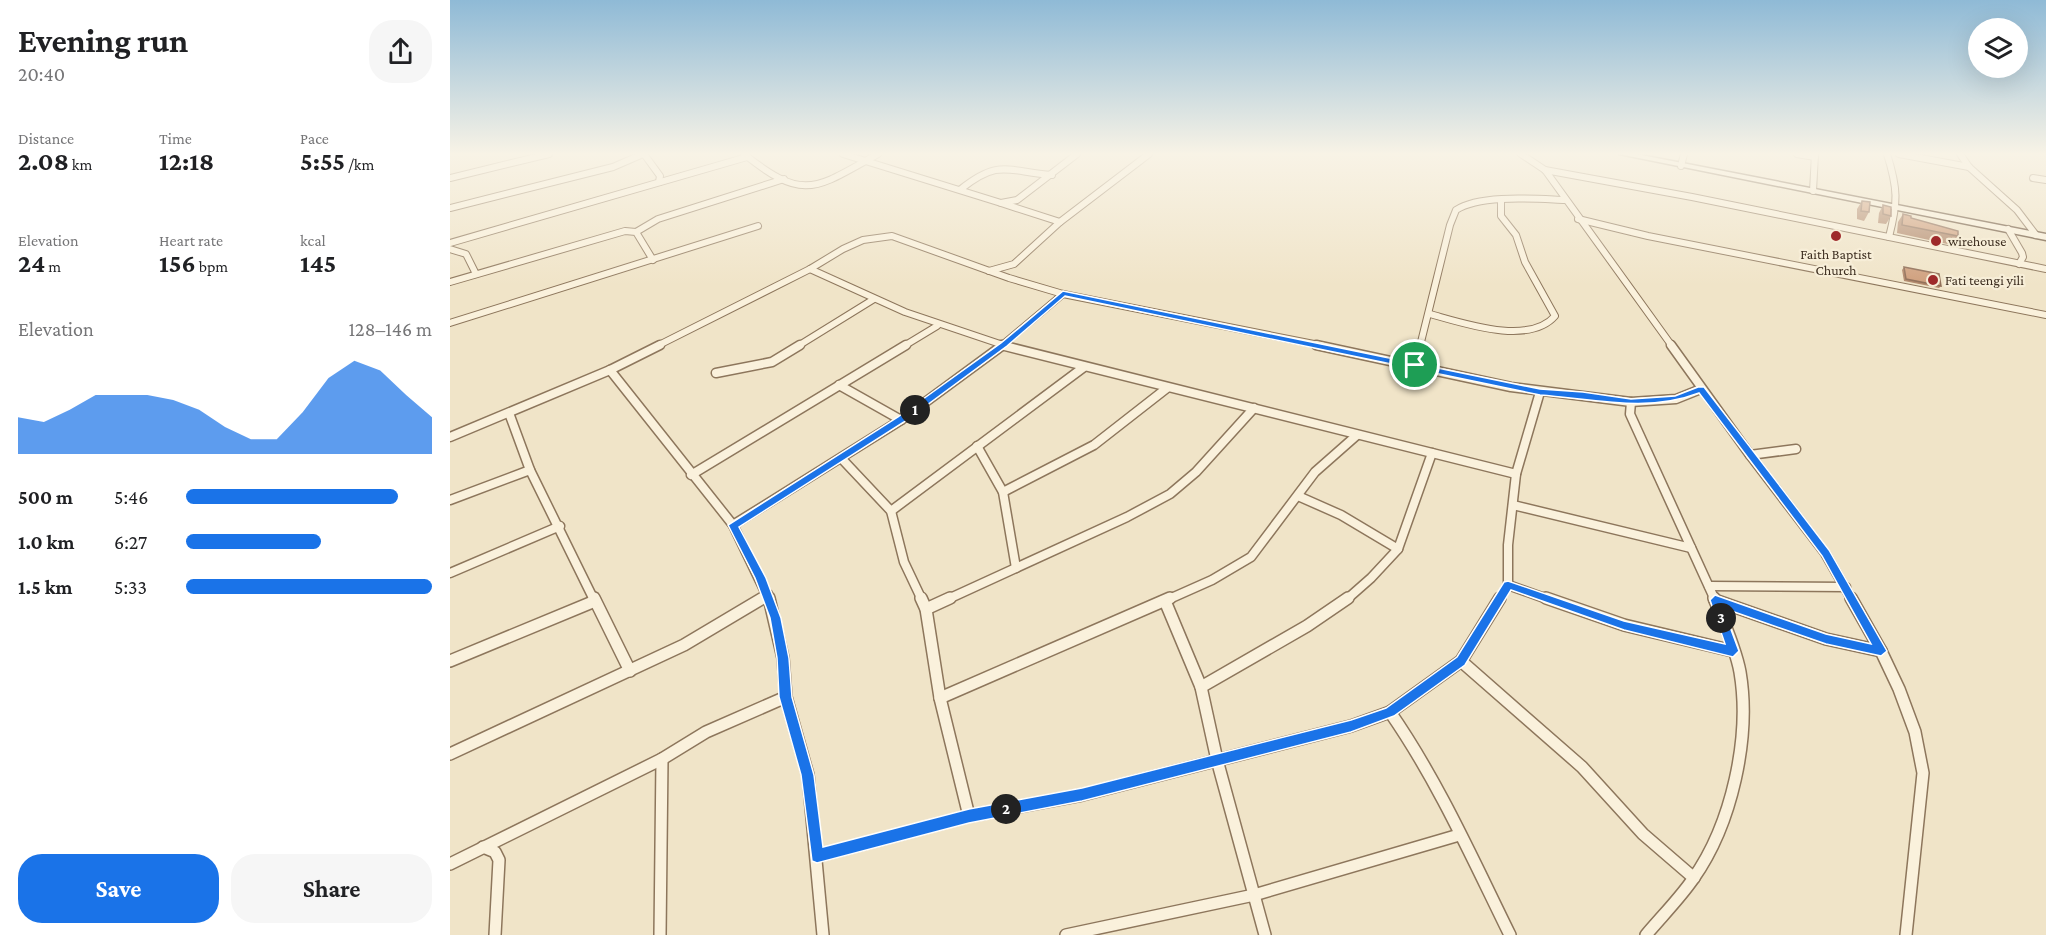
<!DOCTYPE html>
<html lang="en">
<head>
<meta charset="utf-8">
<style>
  body { margin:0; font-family:"Crimson Pro",serif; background:#f6f6f6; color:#202124; height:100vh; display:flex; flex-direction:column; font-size:22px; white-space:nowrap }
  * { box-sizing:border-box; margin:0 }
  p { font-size:20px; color:#757577 }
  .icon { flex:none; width:33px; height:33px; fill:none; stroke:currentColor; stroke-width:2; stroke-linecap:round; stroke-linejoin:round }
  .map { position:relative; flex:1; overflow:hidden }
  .drawer { display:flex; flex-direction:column; background:#fff; width:450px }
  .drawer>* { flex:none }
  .fabs { position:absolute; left:1518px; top:18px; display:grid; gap:12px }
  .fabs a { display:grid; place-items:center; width:60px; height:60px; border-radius:50%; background:#fff; box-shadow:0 6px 24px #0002; font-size:30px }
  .pin { position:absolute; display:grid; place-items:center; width:51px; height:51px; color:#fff; margin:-26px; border:3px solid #fff; border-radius:50%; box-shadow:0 2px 6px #0007 }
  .km { position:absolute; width:30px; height:30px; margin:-15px; border-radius:50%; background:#222; color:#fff; font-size:16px; line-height:30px; text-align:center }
  .round { display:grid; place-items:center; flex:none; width:63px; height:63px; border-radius:24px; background:#f6f6f6 }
  .head { display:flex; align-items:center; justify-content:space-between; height:102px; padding:0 18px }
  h1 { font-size:33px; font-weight:700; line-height:45px }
  .figures { display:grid; grid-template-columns:repeat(3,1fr); gap:9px; height:102px; padding:6px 18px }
  .figures div { display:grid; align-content:center }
  .figures b { font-size:26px; font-weight:700 }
  .figures small { font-size:16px; font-weight:400 }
  .figures p { font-size:16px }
  .chart { height:168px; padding:12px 18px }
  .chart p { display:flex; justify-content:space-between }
  .chart svg { width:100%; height:108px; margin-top:6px; fill:#1a73e8; opacity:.7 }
  .primary-button { display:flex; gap:12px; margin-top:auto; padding:12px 18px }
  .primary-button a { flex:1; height:69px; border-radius:24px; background:#1a73e8; color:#fff; font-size:24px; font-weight:700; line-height:69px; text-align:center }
  .primary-button a+a { background:#f6f6f6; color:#202124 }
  ul { padding:0 18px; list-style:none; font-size:20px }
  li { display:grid; grid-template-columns:96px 72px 1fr; align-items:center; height:45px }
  li i { height:15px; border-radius:8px; background:#1a73e8 }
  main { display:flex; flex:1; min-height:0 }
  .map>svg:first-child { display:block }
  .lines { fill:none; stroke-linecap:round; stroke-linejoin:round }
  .street-far2-casing { stroke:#8d765c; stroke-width:8 }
  .street-far1-casing { stroke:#8d765c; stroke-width:11 }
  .street-casing { stroke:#8d765c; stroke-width:14 }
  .secondary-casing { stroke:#6f573f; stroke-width:3 }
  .street-far2 { stroke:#faf1dc; stroke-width:6 }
  .street-far1 { stroke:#faf1dc; stroke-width:8 }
  .street { stroke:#faf1dc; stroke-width:11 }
  .secondary { fill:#faf1dc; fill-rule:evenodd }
  .wall { fill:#b2896c }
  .building { fill:#cf9f7d; stroke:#916f58; stroke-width:1.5 }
  .route { fill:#1a73e8; stroke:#fff; stroke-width:1.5; fill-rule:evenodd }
  .poi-dot { fill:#9e2a2b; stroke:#f7eed8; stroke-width:2 }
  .labels { text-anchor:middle; stroke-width:4.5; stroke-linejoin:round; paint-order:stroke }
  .far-poi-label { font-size:14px; fill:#3d2e20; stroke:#f7eed8; text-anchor:start }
</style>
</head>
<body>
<main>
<section class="drawer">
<div class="head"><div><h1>Evening run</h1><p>20:40</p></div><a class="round"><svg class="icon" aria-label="share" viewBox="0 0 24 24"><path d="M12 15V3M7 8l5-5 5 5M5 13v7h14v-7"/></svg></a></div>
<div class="figures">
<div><p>Distance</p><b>2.08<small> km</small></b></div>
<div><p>Time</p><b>12:18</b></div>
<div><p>Pace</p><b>5:55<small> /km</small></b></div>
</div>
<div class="figures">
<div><p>Elevation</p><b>24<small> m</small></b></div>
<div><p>Heart rate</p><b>156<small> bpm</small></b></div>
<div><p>kcal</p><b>145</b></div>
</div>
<div class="chart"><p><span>Elevation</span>128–146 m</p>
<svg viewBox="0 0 160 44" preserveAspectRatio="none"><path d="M0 44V29L10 31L20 26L30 20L40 20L50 20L60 22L70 26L80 33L90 38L100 38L110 27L120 13L130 6L140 10L150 20L160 29V44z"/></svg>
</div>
<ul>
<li><b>500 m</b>5:46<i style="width:86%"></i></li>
<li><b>1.0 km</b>6:27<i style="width:55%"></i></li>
<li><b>1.5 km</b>5:33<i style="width:100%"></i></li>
</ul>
<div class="primary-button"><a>Save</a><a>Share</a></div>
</section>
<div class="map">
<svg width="1596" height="935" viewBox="0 0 1596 935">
  <rect width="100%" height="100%" fill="#f0e4c8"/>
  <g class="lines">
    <defs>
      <g id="street-far2">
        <polyline points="194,154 210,176 209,182"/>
        <path d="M294 154C355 203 366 188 428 154"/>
        <polyline points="393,154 551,203"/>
        <polyline points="1071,154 1095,170 1222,346"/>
        <polyline points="1347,154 1365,157"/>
        <path d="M1437 154C1448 189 1448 202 1439 237"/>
        <polyline points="1449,154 1519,167"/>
        <polyline points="1510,154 1519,167 1567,210 1586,235"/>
        <polyline points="1231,166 1234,154"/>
        <polyline points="1095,170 1242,197 1596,269"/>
        <polyline points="0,178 99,154"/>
        <polyline points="1583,178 1596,180"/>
        <path d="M511 189C550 158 558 172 602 175"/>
        <polyline points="1363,191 1365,154"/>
        <polyline points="0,208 163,167 193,154"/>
        <polyline points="1128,219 1198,236 1596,315"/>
        <polyline points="610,222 551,203 567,200 627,154"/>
        <polyline points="1558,229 1572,253 1573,257 1569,264"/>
        <polyline points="186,232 208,219 334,179"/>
        <polyline points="0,243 297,157"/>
        <polyline points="0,249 16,254 26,274"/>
        <polyline points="360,269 455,312 556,346"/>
        <polyline points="539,271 564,264 610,222 699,154"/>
        <polyline points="0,282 175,231 186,232 203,260"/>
        <path d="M980 314C1013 323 1079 346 1105 316L1075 262 1066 235 1051 216V202"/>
        <polyline points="0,323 308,226"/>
        <polyline points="207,346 360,269 393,249 413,240 442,236 559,278 613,294 874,346"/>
        <polyline points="348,346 424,299"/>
        <polyline points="454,346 487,326"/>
        <polyline points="551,346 613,294"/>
        <path d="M970 346 1000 225 1006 210C1030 194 1087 199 1115 200"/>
      </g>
      <g id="street-far1">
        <polyline points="551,345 1066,474"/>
        <polyline points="866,345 1061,387 1181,402 1226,399 1251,389"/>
        <polyline points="1221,345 1300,455 1375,553 1402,600"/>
        <polyline points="965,365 970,345"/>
        <polyline points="160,370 283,525 319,600"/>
        <polyline points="266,373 322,362 350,345"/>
        <polyline points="389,385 451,420"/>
        <polyline points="1181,402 1180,414 1265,600"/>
        <polyline points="59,413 80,470 144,600"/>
        <polyline points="0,437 160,370 210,345"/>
        <polyline points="527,446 553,492 566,568"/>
        <polyline points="1300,455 1346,449"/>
        <polyline points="392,459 441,511 454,562 472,600"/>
        <polyline points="241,475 456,345"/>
        <polyline points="553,492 644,445 717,388"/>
        <polyline points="848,496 891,515 948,549"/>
        <polyline points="0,500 80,470"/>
        <polyline points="1063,505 1241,548"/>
        <polyline points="441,511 634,367"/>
        <polyline points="283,525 451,420 553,345"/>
        <polyline points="0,573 110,526"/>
        <polyline points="1058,585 1100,600"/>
        <polyline points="1259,586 1396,587"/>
        <polyline points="311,600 318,594"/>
        <polyline points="496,600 677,517 720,494 746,472 804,408"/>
        <polyline points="717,600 762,580 801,557 865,472 907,435"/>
        <polyline points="896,600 921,578 948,549 982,453"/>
        <polyline points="1049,600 1058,585 1058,545 1066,474 1090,392"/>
      </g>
      <g id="street">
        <polyline points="144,598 180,671"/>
        <polyline points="319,598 333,658 336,697 358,775 373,935"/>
        <polyline points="471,598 476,609 490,698 519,816"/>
        <polyline points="1096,598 1174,625 1283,651"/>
        <polyline points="1401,598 1431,651 1449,689 1465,732 1473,773 1456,935"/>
        <polyline points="1265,600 1376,639 1431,651"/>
        <polyline points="715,601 751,687 767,760 815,935"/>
        <polyline points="476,609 500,598"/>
        <polyline points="0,661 145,601"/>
        <polyline points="1011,661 1132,767 1193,834 1244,878"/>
        <polyline points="751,687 857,626 898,598"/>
        <polyline points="490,698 720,598"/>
        <path d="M940 712C988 781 1023 860 1060 935"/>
        <polyline points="0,754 234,645 313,598"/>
        <polyline points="33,847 45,852 49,860 45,935"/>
        <polyline points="367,856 519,816 632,795 901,726 940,712 1011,661 1050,598"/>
        <polyline points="0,864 212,759 256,732 336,697"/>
        <polyline points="210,935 212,759"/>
        <polyline points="616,935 804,895 1009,835"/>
        <path d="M1196 935C1212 916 1230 898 1243 879 1282 824 1301 737 1290 672 1286 649 1273 620 1264 598"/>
      </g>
      <polygon id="secondary" points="1169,154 1186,154 1596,234 1596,240"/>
    </defs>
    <use href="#street-far2" class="street-far2-casing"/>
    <use href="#street-far1" class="street-far1-casing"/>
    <use href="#street" class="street-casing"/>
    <use href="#secondary" class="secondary-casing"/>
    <use href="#street-far2" class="street-far2"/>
    <use href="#street-far1" class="street-far1"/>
    <use href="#street" class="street"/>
    <use href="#secondary" class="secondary"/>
  </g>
  <g class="wall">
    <polygon points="1412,201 1419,212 1414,221 1407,219 1407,209"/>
    <polygon points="1433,205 1441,216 1436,224 1428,223 1429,213"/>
    <polygon points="1453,214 1461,218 1508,236 1502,245 1447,233 1448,222"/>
    <polygon points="1454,267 1491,286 1489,288 1454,281 1452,270"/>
  </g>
  <g class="building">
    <polygon points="1412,201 1420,202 1419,212 1411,211"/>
    <polygon points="1433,205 1441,207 1441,216 1433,214"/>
    <polygon points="1453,214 1461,216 1461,218 1508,231 1508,236 1452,225"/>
    <polygon points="1454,267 1489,274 1491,286 1456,279"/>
  </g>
  <linearGradient id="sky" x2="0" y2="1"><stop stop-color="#8fbad6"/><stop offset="0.54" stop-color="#f8f3e6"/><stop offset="1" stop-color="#f8f3e6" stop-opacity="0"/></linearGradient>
  <rect width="1596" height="285" fill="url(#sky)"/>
  <path class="route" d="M613 291 1090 389 1133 392 1181 399 1225 396 1248 387H1254L1379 550 1437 651 1431 656 1376 644 1273 608 1289 651 1283 657 1174 630 1061 590 1015 665 944 716 901 732 632 801 519 823 367 863 362 861 351 775 329 697 327 658 320 618 305 578 278 525 448 417 551 343ZM615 296 1090 395C1144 399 1197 413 1249 393L1372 556 1421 644 1376 634 1265 595 1260 600 1275 644 1174 621 1058 581 1054 582 1007 657 936 708 901 720 632 788 519 809 373 847 364 775 342 697 339 658 331 618 316 578 289 527 454 422 557 346Z"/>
  <g class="poi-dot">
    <circle cx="1386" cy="236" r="6"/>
    <circle cx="1486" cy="241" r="6"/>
    <circle cx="1483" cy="280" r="6"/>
  </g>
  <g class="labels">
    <g class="far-poi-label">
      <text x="1498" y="246">wirehouse</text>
      <text x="1386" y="259" text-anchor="middle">Faith Baptist<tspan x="1386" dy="16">Church</tspan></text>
      <text x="1495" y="285">Fati teengi yili</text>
    </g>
  </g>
</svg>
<div class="fabs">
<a><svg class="icon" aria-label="layers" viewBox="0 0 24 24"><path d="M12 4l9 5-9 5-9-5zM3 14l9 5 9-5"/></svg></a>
</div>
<div class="pin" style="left:965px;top:365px;background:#1e9e55"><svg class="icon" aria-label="arrive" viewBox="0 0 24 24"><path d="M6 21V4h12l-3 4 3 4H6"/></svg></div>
<b class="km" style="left:465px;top:410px">1</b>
<b class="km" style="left:556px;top:809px">2</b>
<b class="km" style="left:1271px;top:618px">3</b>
</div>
</main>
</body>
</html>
